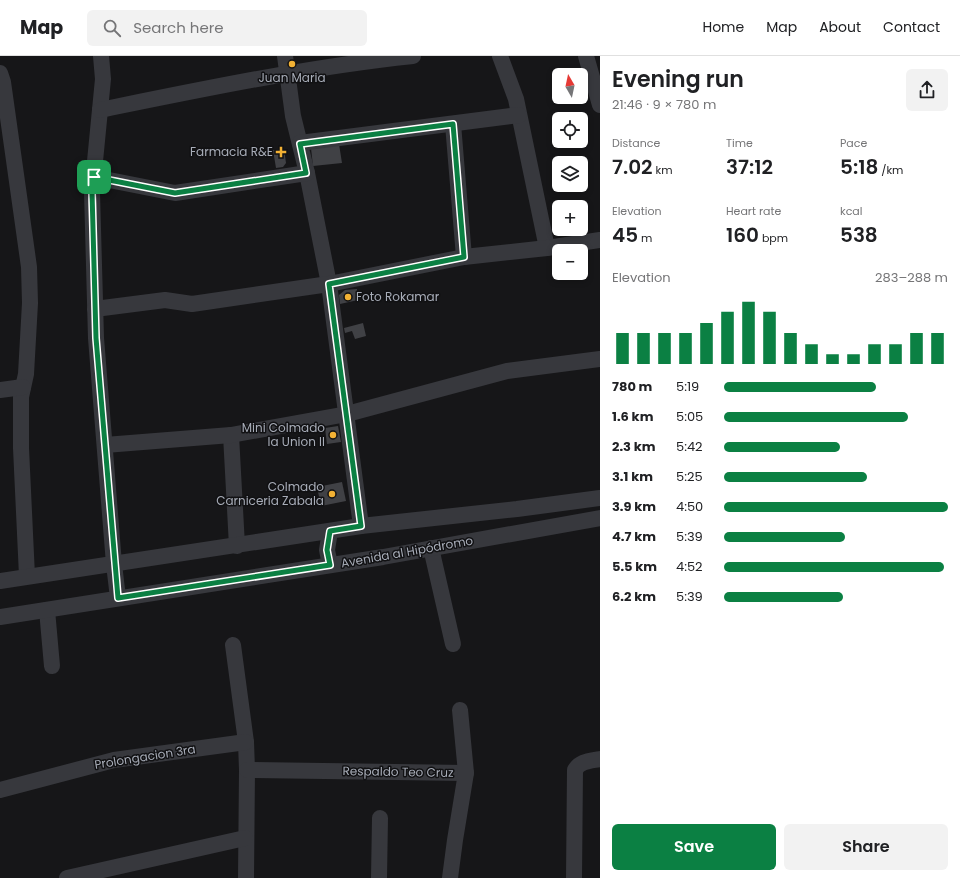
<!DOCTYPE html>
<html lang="en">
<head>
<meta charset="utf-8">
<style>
  body { margin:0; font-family:Poppins,sans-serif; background:#f2f2f2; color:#202124; height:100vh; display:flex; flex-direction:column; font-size:15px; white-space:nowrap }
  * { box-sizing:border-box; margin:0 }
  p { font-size:13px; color:#757577 }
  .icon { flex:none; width:22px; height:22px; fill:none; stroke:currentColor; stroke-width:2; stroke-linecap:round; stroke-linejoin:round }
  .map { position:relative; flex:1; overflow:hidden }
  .side { display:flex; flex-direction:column; background:#fff; width:360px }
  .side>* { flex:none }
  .needle { width:26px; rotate:351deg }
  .tools { position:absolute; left:552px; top:12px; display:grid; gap:8px }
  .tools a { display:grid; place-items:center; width:36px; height:36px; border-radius:6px; background:#fff; box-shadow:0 2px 6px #0003; font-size:20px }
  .pin { position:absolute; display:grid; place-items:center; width:34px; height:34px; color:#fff; margin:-17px; border-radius:8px; box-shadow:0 2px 6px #0006 }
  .round { display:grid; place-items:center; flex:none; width:42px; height:42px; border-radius:6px; background:#f2f2f2 }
  .headline { display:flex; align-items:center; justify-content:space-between; height:68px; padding:0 12px }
  h1 { font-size:22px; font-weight:600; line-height:30px }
  .metrics { display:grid; grid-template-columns:repeat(3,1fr); gap:6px; height:68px; padding:4px 12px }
  .metrics div { display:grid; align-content:center }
  .metrics b { font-size:20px; font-weight:600 }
  .metrics small { font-size:11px; font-weight:400 }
  .metrics p { font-size:11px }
  .chart { height:112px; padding:8px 12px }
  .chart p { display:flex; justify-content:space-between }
  .chart svg { width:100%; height:72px; margin-top:4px; stroke:#0b8043; stroke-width:6 }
  .action { display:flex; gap:8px; margin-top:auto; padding:8px 12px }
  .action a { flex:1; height:46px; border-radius:6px; background:#0b8043; color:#fff; font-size:16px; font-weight:600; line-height:46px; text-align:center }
  .action a+a { background:#f2f2f2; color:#202124 }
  ul { padding:0 12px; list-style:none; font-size:13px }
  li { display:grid; grid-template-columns:64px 48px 1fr; align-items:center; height:30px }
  li i { height:10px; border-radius:5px; background:#0b8043 }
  header { display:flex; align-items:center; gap:24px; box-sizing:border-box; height:56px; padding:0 20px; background:#fff; border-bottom:1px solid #e0e0e0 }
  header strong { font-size:19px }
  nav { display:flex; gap:22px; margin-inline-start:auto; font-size:14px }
  .search { width:280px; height:36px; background:#f2f2f2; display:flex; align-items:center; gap:10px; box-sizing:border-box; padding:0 14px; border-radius:6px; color:#757577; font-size:15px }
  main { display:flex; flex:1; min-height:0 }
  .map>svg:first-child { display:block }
  .building { fill:#404145 }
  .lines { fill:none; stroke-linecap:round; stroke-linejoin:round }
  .street { stroke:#37383d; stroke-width:16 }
  .route-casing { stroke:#fff; stroke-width:8 }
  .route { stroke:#0b8043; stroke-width:5 }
  .poi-dot { fill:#f2b134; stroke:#111113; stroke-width:1.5 }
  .labels { text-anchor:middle; stroke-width:3; stroke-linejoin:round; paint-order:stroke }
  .poi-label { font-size:12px; fill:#a8adb8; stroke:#111113; text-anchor:end }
  .street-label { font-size:12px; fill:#a8adb8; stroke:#111113 }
</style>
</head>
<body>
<header>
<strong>Map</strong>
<div class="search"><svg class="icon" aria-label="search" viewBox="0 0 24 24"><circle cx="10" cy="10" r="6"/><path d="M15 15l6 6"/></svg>Search here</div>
<nav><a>Home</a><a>Map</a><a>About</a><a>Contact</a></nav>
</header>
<main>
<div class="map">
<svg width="600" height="822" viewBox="0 0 600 822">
  <rect width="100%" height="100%" fill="#161618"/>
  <g class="building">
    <polygon points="339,88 342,107 313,110 311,92"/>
    <polygon points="284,93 286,107 283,111 276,112 273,94"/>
    <polygon points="357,233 358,244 340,248 339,239 345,234"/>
    <polygon points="363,267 366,280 355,283 352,275 345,277 344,272"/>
    <polygon points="338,370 341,386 327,388 325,372"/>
    <polygon points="342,426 346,445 321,450 317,431"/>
  </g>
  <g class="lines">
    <g class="street">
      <polyline points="101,0 103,23 92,136 96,282 114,508 118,542"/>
      <polyline points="285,0 293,60 307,117 329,228 361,470"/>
      <polyline points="500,0 516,43 547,192"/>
      <polyline points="586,0 600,49"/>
      <polyline points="0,17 3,26 29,211 30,247 26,318 21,341 21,392 27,520"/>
      <path d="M100 54C203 33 308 11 413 0"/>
      <polyline points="453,68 464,201"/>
      <polyline points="300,87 519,59"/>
      <polyline points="94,121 175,137 307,117"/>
      <polyline points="95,253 165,244 192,248 329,228 464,201 547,192 600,184"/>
      <polyline points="0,334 23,331"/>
      <polyline points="231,379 237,490"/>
      <polyline points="105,389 231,379 347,358 507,315 600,303"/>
      <polyline points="431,492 453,588"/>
      <polyline points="330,509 327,494 330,475"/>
      <polyline points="0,525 361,470 517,453 600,442"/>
      <polyline points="47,554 52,610"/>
      <polyline points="0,561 383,501 600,462"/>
      <polyline points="233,589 246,686 247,714 246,822"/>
      <polyline points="247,714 466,717"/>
      <polyline points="0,734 114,704 246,686"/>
      <polyline points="67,822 245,782"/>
      <polyline points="379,822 380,762"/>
      <polyline points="450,822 455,784 466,717 460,654"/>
      <path d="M574 822 575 714C580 705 590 705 600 703"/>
    </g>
  </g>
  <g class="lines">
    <defs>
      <polygon id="route" points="453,68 464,201 329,228 361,470 330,475 327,494 330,509 118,542 96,282 92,136 94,121 175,137 306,117 300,88"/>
    </defs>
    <use href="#route" class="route-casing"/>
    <use href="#route" class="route"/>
  </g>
  <g class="poi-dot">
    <circle cx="292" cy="8" r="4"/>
    <path d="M279 90h4v4h4v4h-4v4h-4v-4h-4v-4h4z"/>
    <circle cx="348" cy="241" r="4"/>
    <circle cx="333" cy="379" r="4"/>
    <circle cx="332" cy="438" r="4"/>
  </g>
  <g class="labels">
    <g class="poi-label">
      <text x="292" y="26" text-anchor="middle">Juan Maria</text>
      <text x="273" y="100">Farmacia R&amp;E</text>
      <text x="356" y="245" text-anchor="start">Foto Rokamar</text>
      <text x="325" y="376">Mini Colmado<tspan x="325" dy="14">la Union II</tspan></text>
      <text x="324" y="435">Colmado<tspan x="324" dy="14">Carniceria Zabala</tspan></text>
    </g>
    <g class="street-label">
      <text transform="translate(407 496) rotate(-10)" y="4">Avenida al Hipódromo</text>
      <text transform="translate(145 701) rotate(-9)" y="4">Prolongacion 3ra</text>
      <text transform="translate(398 716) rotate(1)" y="4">Respaldo Teo Cruz</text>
    </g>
  </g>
</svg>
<div class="tools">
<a><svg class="needle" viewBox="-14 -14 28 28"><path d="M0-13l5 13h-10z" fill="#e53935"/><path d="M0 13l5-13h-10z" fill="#757577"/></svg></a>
<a><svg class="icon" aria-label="locate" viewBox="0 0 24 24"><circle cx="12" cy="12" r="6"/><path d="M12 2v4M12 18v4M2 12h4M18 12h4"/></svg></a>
<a><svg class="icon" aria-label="layers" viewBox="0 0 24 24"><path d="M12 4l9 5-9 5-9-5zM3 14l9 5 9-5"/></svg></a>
<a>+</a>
<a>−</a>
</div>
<div class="pin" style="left:94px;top:121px;background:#1e9e55"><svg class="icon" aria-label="arrive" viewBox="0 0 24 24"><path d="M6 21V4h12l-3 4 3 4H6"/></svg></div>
</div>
<section class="side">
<div class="headline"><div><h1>Evening run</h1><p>21:46 · 9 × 780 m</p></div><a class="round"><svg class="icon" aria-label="share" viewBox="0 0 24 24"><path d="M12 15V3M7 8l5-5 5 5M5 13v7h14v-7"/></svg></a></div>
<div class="metrics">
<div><p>Distance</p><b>7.02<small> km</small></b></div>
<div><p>Time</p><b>37:12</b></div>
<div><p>Pace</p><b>5:18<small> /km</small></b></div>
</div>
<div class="metrics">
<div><p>Elevation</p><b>45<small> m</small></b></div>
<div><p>Heart rate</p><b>160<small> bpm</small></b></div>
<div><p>kcal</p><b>538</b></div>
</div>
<div class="chart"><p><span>Elevation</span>283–288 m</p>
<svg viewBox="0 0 160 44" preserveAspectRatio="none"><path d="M5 44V25M15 44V25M25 44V25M35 44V25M45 44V19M55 44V12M65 44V6M75 44V12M85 44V25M95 44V32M105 44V38M115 44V38M125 44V32M135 44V32M145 44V25M155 44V25"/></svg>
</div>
<ul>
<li><b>780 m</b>5:19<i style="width:68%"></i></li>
<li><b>1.6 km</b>5:05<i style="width:82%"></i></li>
<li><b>2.3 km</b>5:42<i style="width:52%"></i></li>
<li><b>3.1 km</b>5:25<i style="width:64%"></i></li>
<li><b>3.9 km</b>4:50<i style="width:100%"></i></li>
<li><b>4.7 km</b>5:39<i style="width:54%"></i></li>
<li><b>5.5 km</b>4:52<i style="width:98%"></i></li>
<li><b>6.2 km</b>5:39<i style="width:53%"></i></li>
</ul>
<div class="action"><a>Save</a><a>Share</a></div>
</section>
</main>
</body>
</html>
